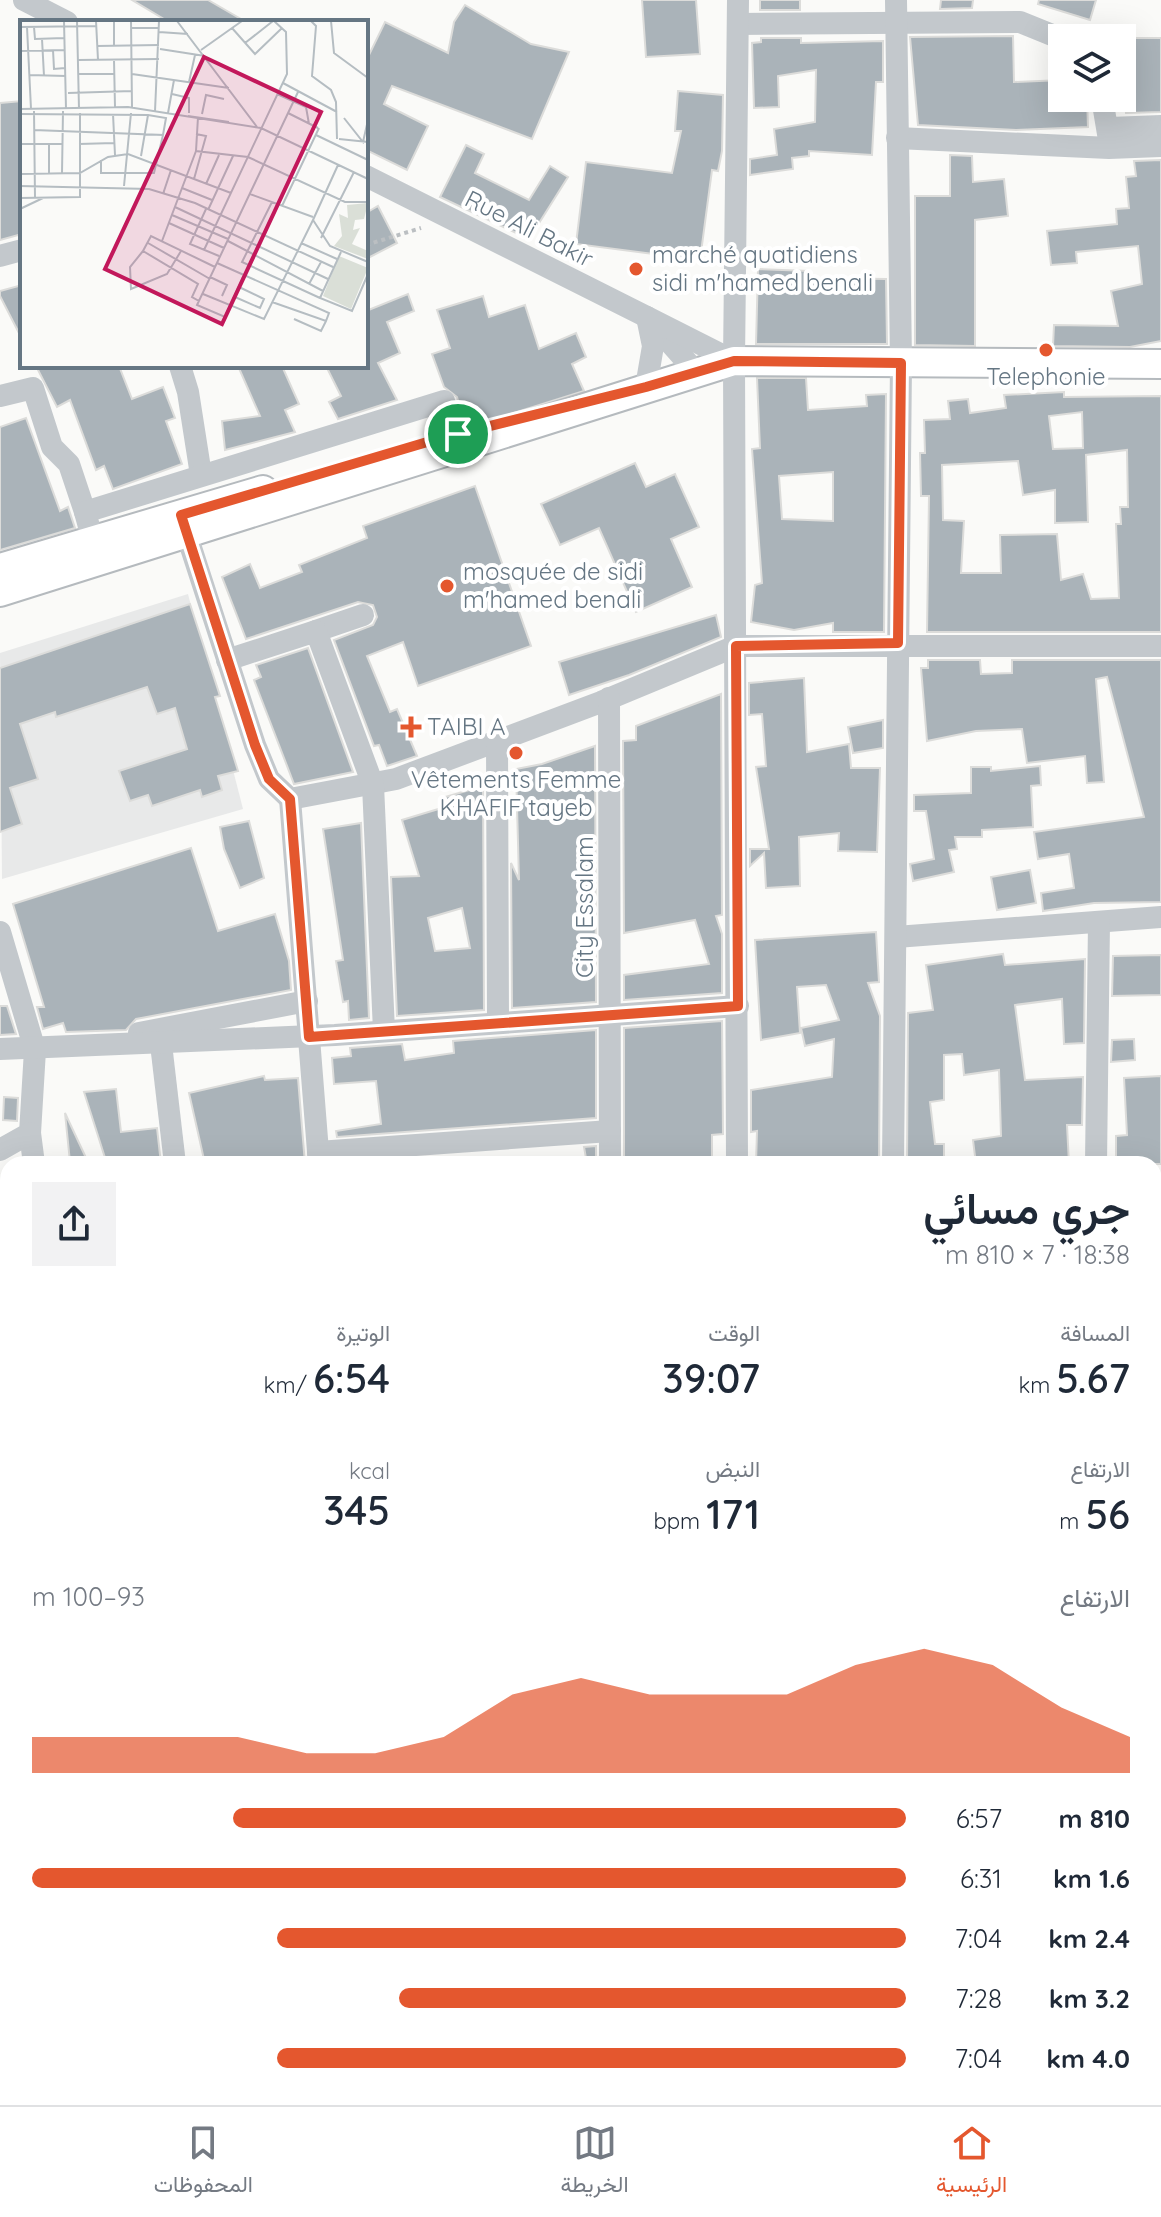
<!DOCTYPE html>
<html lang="ar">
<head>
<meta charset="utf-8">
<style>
  body { margin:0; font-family:Quicksand,Vazirmatn,sans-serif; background:#f2f2f3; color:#1f2937; direction:rtl; height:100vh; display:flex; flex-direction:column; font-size:30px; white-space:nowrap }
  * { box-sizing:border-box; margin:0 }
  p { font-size:26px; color:#747a83 }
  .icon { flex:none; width:44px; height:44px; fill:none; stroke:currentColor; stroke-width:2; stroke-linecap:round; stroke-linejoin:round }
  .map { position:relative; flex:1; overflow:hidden; direction:ltr }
  .panel { position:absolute; left:0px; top:1156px; width:1162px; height:950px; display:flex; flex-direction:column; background:#fff; border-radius:24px 24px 0 0; box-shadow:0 8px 32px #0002; direction:rtl }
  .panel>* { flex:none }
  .controls { position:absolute; left:1048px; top:24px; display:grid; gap:16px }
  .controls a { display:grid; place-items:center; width:88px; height:88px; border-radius:0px; background:#fff; box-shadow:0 8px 32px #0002; font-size:40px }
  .pin { position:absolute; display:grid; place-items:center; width:68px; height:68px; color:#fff; margin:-34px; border:4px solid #fff; border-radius:50%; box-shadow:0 2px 8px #0007 }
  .round { display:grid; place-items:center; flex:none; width:84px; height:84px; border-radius:0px; background:#f2f2f3 }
  .overview { display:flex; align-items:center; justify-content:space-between; height:136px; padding:0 32px }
  h1 { font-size:44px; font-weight:600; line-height:60px }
  .stats { display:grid; grid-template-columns:repeat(3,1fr); gap:12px; height:136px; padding:8px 32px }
  .stats div { display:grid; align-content:center }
  .stats b { font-size:40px; font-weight:600 }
  .stats small { font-size:22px; font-weight:400 }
  .stats p { font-size:22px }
  .chart { height:224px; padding:16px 32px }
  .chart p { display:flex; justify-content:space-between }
  .chart svg { width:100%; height:144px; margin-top:8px; fill:#e4572e; opacity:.7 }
  ul { padding:0 32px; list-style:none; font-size:26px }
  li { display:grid; grid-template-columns:128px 96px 1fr; align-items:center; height:60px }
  li i { height:20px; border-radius:10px; background:#e4572e }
  .menu { display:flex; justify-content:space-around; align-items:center; height:112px; border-top:2px solid #e0e1e3; background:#fff; font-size:22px; color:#747a83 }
  .menu a { display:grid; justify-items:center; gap:4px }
  .menu .on { color:#e4572e }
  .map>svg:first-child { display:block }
  .built { fill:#e8e9e9 }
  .building { fill:#aab3b9; stroke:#dcdcda; stroke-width:2; fill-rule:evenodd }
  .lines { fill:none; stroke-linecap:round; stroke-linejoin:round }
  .major-casing { stroke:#b5babe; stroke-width:32 }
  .path { stroke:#bbbfc2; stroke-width:4; stroke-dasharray:4 4; stroke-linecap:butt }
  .minor { stroke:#c3c8cc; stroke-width:22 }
  .major { stroke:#fff; stroke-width:28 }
  .route-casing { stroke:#fff; stroke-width:16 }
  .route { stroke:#e4572e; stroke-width:10 }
  .poi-dot { fill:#e4572e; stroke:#fff; stroke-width:3 }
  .labels { text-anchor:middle; stroke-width:8; stroke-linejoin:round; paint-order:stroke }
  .street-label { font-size:24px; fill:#657683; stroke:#fff }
  .poi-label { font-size:24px; fill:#657683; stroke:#fff; text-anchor:start }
  .inset-road { fill:none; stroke:#b5bdc2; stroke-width:2 }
  .view { fill:#c2185b; fill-opacity:0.15; stroke:#c2185b; stroke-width:4 }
  .inset-edge { fill:none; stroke:#657683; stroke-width:4 }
</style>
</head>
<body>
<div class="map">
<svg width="1161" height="2105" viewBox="0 0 1161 2105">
  <rect width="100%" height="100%" fill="#fafaf8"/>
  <polygon class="built" points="188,594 243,809 2,879 0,653"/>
  <g class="building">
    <polygon points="132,0 208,0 246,22 169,22"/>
    <polygon points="642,0 696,0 700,54 646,57"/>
    <rect x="760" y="0" width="40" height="10"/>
    <polygon points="941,0 973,0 972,8 940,9"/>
    <polygon points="1039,0 1096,0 1090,20 1038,4"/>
    <polygon points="465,5 531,44 569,52 532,139 392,86 384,104 428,126 407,170 366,150 366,61 385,22 448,53 454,22"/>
    <polygon points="1013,36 1014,82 1062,80 1062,98 1087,98 1088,127 1016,130 918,125 910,37"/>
    <polygon points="761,38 801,38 801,43 883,41 883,82 876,82 872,155 809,151 809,156 792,158 793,169 750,175 750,159 777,155 774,129 815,122 816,70 778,76 779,107 754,108 752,43 761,42"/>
    <polygon points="1122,38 1161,38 1161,112 1126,113"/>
    <polygon points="678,91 723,95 722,151 718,171 712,170 700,260 576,244 586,162 672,173 681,131 675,131"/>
    <polygon points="22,101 22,234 0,240 0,103"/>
    <polygon points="466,145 484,154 475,173 529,200 550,166 568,177 529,239 440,197"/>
    <polygon points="950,155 972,156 973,182 1004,179 1008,216 975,220 975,346 915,345 915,196 950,196"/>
    <polygon points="1161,160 1161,341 1130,347 1053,346 1054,325 1118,326 1111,291 1142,284 1138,246 1076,252 1077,263 1051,265 1047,231 1117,224 1116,209 1129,208 1126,177 1136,176 1134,161"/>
    <polygon points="378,206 397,243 366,259 366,213"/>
    <polygon points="758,269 809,271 809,278 886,279 887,344 756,344"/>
    <polygon points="22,285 22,339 0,296 0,291"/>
    <polygon points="408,294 414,311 387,322 400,353 378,363 397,400 338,419 329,402 341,396 326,366 366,366 366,311"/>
    <polygon points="483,296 489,317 525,305 539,349 576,333 586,357 572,364 584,391 466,428 457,397 444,387 432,354 450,348 437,310"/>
    <polygon points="36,366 119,366 132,399 163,387 175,418 166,421 182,464 113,489 104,466 96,470 70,400 57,407"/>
    <polygon points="238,366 282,366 299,404 285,410 295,432 225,450 222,421 260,416"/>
    <path d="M757 378H806L808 410 867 406 866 395 886 394 884 632H833V623L794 630 751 622 755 585 762 583 752 449 760 448ZM833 472V521L782 519 779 476Z"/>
    <path d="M1064 392V397L1161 396V632H927L929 496H921L920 453H925L924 420 950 419 948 401 968 399 970 413 1006 408 1004 395ZM1082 412 1083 448 1053 449 1049 416ZM1127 450 1128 507H1120L1121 524H1116L1119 598 1091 599 1083 574 1061 580 1057 534 1000 535 1001 573H961L964 521 943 520 942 465 1018 461 1023 495 1055 490V523L1088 522 1086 455Z"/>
    <polygon points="26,418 60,511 68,507 75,528 0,550 0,427"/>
    <polygon points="635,463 646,487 675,474 699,527 671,539 692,587 636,612 599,528 560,545 541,504"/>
    <polygon points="475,486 531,646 418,686 403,642 367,656 390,712 397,709 417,756 387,766 379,745 374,746 334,640 373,625 377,617 373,605 358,602 246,639 222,577 250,564 260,588 302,572 299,565 367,538 363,526"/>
    <polygon points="190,604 220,696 215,697 238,771 218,776 222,790 202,797 200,790 152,806 148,795 130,801 119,771 187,749 175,708 157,714 147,687 56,717 55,712 20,724 38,779 10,788 22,824 0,832 0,668"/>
    <polygon points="716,615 721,637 629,675 569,695 559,662"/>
    <polygon points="308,648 353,772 294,784 254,680 261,677 256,665"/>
    <polygon points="928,660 980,660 981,674 1012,673 1012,660 1161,660 1161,902 1094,903 1043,911 1041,893 1074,888 1069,854 1038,859 1034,832 1144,817 1107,677 1096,679 1104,782 1087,783 1085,756 1027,763 1022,729 976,731 927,741 921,668 928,668"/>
    <polygon points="804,678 807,752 849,744 851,768 880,768 877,852 838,851 839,833 799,837 800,886 766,888 764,853 750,866 750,849 769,849 756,767 766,766 762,714 749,715 749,683"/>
    <polygon points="721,694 722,915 716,916 722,934 722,993 624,1000 624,975 709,964 695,920 624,933 623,741 636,740 636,726"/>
    <polygon points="883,720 883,748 853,753 848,727"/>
    <polygon points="595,746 596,1002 512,1008 511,863 519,880 516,769 542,764"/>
    <polygon points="1040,766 1041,785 1031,786 1033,827 982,830 982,837 955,837 957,849 949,850 954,872 913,881 910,864 934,859 926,811 914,811 914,795 971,793 971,767 991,767 991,771"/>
    <path d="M483 786 484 1010 397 1016 391 877 419 876 402 820 445 807 442 798ZM462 908 470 948 435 951 428 918Z"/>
    <polygon points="249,821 264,878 240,888 224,849 220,827"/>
    <polygon points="361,823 369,1018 349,1020 348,1001 343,1002 336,961 343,960 323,829"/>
    <polygon points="191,848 218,931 275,914 289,961 291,990 136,1019 126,1030 66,1032 63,1023 43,1029 37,1007 44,1007 13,904"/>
    <polygon points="1030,870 1036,903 997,910 991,877"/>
    <polygon points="876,932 879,982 868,983 880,1016 879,1164 756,1164 757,1131 751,1132 751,1090 832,1077 834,1039 805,1046 801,1028 839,1020 826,985 797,987 800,1033 761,1040 755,940"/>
    <polygon points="1003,954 1005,965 1085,959 1084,1043 1064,1044 1062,999 1015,1005 1025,1080 1083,1077 1082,1125 1067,1125 1069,1164 976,1164 973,1140 1001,1136 999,1070 964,1075 962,1054 944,1055 944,1100 930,1102 935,1144 944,1144 944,1164 907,1164 908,1013 933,1010 926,965"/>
    <polygon points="1161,955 1161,995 1112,996 1113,956"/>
    <polygon points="0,1006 7,1006 16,1034 0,1035"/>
    <polygon points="722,1021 723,1134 712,1135 712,1163 624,1164 624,1028"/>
    <polygon points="596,1030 596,1118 337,1137 336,1131 381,1124 376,1081 334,1084 332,1058 351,1056 350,1048 402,1044 405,1060 454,1053 453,1041"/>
    <polygon points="1134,1039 1135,1060 1111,1062 1112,1040"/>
    <polygon points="264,1076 265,1080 298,1078 305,1164 205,1164 189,1093"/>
    <polygon points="1161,1076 1161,1164 1125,1164 1125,1157 1116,1158 1116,1136 1127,1135 1124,1078"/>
    <polygon points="116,1089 121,1132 157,1128 161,1164 107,1164 84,1092"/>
    <polygon points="4,1097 18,1098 17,1121 3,1120"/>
    <polygon points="65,1113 87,1160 70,1162"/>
    <polygon points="596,1146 596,1164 587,1164 584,1147"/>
  </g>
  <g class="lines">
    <defs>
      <g id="major">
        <polyline points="0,568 263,490"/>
        <polyline points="0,592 734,361 1161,364"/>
      </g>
    </defs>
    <use href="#major" class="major-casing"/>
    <polyline class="path" points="366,245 421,228"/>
    <g class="minor">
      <polyline points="24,0 67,22"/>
      <polyline points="738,24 1020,22 1062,39"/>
      <polyline points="1102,98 1109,140"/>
      <polyline points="1110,128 1161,126"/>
      <polyline points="897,138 1109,148 1161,146"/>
      <polyline points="366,176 647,317 695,371"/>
      <polyline points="0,256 22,250"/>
      <polyline points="180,366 188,392 201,475"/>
      <polyline points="646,387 653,346 647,317 734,361"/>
      <polyline points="0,396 33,388 52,447 69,464 85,512"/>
      <polyline points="182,520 255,745 269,779 290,799 396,779 601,702 736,646 1161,646"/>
      <polyline points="93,541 85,512 444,401 453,435"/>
      <polyline points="316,631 363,615"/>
      <polyline points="227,660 316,631 373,785 384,1031"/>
      <polyline points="609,698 610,1164"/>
      <polyline points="497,741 498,1023"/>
      <polyline points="290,799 319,1164"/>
      <polyline points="0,932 35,1050 30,1133 0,1150"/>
      <polyline points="896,937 1161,917"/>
      <polyline points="139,1033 307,1001"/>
      <polyline points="161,1044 175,1164"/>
      <polyline points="0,1049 335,1035 738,1006"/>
      <polyline points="30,1133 34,1164"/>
      <polyline points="318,1152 610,1131"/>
      <polyline points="737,1164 734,361 738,0"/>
      <polyline points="893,1164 901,363 896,0"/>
      <polyline points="1096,1164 1099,922"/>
      <polyline points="1154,1208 1161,1208"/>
      <polyline points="0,1302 8,1300"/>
      <polyline points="1154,1319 1161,1319"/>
      <polyline points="1154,1416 1161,1416"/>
      <polyline points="1154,1524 1161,1524"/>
      <polyline points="1154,1621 1161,1621"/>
      <polyline points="1154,1637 1161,1884"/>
      <polyline points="1154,1929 1161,1929"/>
      <polyline points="1154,2037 1161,2037"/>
      <polyline points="228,2098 233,2105"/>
      <polyline points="358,2105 365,2098"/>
    </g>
    <use href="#major" class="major"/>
  </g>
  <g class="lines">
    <defs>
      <polygon id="route" points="734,361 901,363 898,643 736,646 738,1006 309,1037 290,799 269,779 255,745 181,515 434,440 646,387"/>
    </defs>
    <use href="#route" class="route-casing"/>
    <use href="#route" class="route"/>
  </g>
  <g class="poi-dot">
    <circle cx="636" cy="269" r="8"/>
    <circle cx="1046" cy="350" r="8"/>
    <circle cx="447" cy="586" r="8"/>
    <path d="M407 715h8v8h8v8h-8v8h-8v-8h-8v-8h8z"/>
    <circle cx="516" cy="753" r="8"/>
  </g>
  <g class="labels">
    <g class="street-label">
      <text transform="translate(529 229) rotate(27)" y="8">Rue Ali Bakir</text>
      <text transform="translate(585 907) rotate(-90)" y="8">City Essalam</text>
    </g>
    <g class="poi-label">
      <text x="652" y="263">marché quatidiens<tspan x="652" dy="28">sidi m'hamed benali</tspan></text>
      <text x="1046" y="385" text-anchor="middle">Telephonie</text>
      <text x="463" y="580">mosquée de sidi<tspan x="463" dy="28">m'hamed benali</tspan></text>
      <text x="427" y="735">TAIBI A</text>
      <text x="516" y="788" text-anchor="middle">Vêtements Femme<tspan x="516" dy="28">KHAFIF tayeb</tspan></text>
    </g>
  </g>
  <g transform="translate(20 20)">
    <rect width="348" height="348" fill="#fafaf8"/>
    <path d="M348 183 344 199 335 200 333 210 340 208 332 224 348 231V239L314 226 322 216 319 194 328 198 327 185ZM319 236 348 248 331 289 303 276Z" fill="#dadfd7"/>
    <path class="inset-road" d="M44 1 46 89M57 1 59 89M76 1 78 40M94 1V26M111 1 112 87M157 1 237 107M291 1 296 6 292 56 311 70 316 82 317 119M311 1 314 33 348 58M0 7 77 6M7 7 11 89M14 7 15 19 44 18M111 8H139M212 8 235 34 262 8M139 12 168 14M22 19 24 56M225 23 253 1M77 26 139 25M140 29 185 36M33 30 34 49 45 48M181 30 222 1M0 31 44 30M58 40 139 39M94 40 95 87M59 54H94M112 54 209 68M9 55 46 56M169 62 175 35M263 63 317 92M48 73 112 71M152 74 169 78V93M257 74 286 87 289 104M0 89 108 87 241 108 348 159M14 91 15 178M135 91 139 1M148 93 154 60M268 93 298 108M0 94 128 95 146 98 143 115M93 94 95 135M182 94 186 75 204 79M168 96 209 102M178 97 176 131 228 137 325 182H348M324 98 343 122 348 100M14 110 143 115 134 153H81V140M296 115 348 140M319 119 348 122M0 124H42M29 124V153M59 124 94 123M121 136 128 95M318 145 293 200 310 226 348 242M42 153 43 91M0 154 60 153 88 137 108 134 211 173M174 159 186 116 176 114M186 164 199 135M0 166 129 169 175 183 313 247M104 166 111 93M162 168 192 180M143 174 151 150M230 174 293 197M0 178 60 177V93M252 182 222 242 300 278M262 186 299 108M155 187 308 259M0 189 23 178M186 189 170 224 199 236M188 190 213 136M152 195 208 219M149 203 204 228M301 218 334 152M142 221 176 131M208 221 303 271M128 223 190 259M281 223 317 239M184 230 267 54 266 12 254 1M123 231 110 247 111 269 147 254 161 231M321 232 300 278 332 291 348 254M197 243 309 293 306 301 252 282M224 255 205 297 177 285 278 72M190 257 207 265 202 276M289 264 301 242M183 274 244 299 293 200M215 277 240 288 244 279 219 267M179 281 172 277 178 264 123 231 131 216 195 247M274 299 301 311 306 301"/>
    <path class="view" d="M184 37 301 92 202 304 85 249Z"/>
    <rect width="348" height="348" class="inset-edge"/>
  </g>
</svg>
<div class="controls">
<a><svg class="icon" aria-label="layers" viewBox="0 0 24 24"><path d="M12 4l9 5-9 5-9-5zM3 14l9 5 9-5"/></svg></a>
</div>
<div class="pin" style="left:458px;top:434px;background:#1e9e55"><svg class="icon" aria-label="arrive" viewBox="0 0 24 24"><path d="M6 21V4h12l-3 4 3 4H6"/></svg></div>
<section class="panel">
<div class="overview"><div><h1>جري مسائي</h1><p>18:38 · 7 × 810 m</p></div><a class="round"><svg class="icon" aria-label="share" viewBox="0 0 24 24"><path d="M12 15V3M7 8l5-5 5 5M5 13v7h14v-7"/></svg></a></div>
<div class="stats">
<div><p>المسافة</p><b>5.67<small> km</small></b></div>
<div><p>الوقت</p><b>39:07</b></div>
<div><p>الوتيرة</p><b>6:54<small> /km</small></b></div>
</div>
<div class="stats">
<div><p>الارتفاع</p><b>56<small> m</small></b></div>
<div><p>النبض</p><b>171<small> bpm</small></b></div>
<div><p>kcal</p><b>345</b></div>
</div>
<div class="chart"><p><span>الارتفاع</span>93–100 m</p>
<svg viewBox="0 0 160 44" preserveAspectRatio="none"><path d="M0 44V33L10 33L20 33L30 33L40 38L50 38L60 33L70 20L80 15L90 20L100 20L110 20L120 11L130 6L140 11L150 24L160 33V44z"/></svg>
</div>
<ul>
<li><b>810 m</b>6:57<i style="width:77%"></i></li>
<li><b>1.6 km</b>6:31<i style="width:100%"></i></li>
<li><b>2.4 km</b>7:04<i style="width:72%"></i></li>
<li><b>3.2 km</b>7:28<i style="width:58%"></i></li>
<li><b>4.0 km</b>7:04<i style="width:72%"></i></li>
</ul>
</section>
</div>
<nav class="menu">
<a class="on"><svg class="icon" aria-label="home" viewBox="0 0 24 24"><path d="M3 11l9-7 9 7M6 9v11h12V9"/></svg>الرئيسية</a>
<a><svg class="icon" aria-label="map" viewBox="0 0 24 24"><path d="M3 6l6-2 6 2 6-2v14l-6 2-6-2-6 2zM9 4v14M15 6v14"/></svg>الخريطة</a>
<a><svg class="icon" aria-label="saved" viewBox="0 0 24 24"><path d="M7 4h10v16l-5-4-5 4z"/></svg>المحفوظات</a>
</nav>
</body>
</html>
